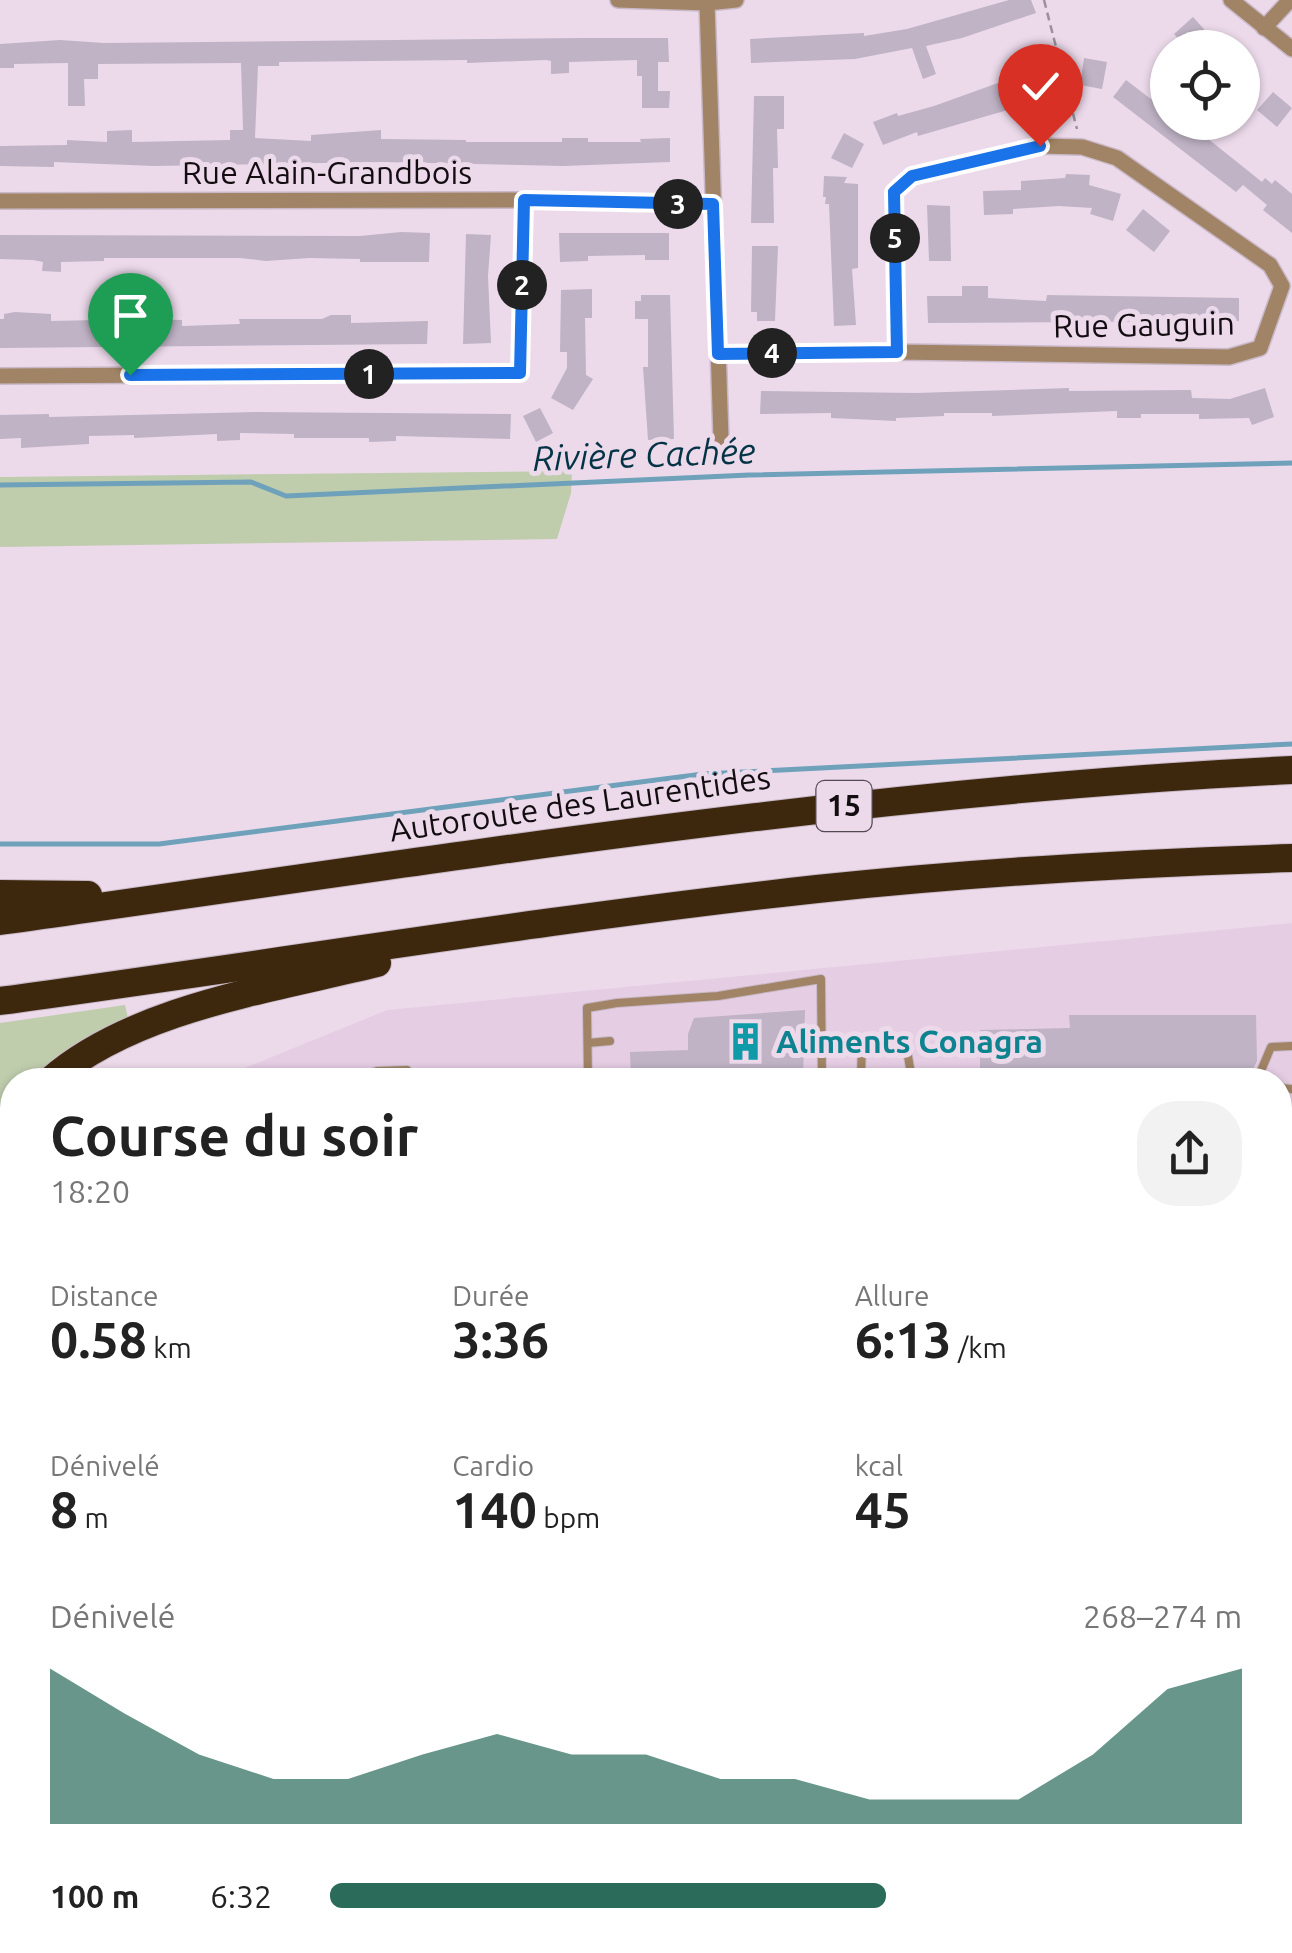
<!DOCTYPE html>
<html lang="fr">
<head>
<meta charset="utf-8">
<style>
  body { margin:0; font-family:Ubuntu,sans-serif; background:#f2f2f2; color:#222; height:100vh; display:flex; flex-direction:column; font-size:38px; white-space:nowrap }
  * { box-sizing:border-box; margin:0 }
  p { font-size:32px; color:#767676 }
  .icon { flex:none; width:55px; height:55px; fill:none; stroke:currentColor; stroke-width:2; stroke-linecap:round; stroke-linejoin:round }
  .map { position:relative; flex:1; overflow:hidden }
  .drawer { position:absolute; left:0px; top:1068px; width:1292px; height:888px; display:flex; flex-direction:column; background:#fff; border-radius:40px 40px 0 0; box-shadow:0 2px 8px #0004 }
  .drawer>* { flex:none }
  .buttons { position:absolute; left:1150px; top:30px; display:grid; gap:20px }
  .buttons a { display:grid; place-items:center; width:110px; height:110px; border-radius:50%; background:#fff; box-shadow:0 2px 8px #0004; font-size:50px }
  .pin { position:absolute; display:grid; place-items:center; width:85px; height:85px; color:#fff; margin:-102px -42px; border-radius:50% 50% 50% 0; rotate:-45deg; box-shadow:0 0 10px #0007 }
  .pin .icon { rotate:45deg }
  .km { position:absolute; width:50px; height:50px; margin:-25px; border-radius:50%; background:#222; color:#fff; font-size:28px; line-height:50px; text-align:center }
  .round { display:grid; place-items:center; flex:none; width:105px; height:105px; border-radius:40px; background:#f2f2f2 }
  .head { display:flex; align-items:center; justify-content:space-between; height:170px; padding:0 50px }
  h1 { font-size:55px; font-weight:700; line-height:75px }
  .figures { display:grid; grid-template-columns:repeat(3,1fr); gap:15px; height:170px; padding:10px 50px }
  .figures div { display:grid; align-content:center }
  .figures b { font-size:50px; font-weight:700 }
  .figures small { font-size:28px; font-weight:400 }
  .figures p { font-size:28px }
  .chart { height:280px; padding:20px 50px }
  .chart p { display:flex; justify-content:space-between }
  .chart svg { width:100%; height:180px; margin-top:10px; fill:#2a6b59; opacity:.7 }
  ul { padding:0 50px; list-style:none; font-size:32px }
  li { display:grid; grid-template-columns:160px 120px 1fr; align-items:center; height:75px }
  li i { height:25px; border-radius:12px; background:#2a6b59 }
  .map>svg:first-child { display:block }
  .built { fill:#e5cde3 }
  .green { fill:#bfcdad }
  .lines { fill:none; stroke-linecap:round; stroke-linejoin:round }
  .stream { stroke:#6fa1bb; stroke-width:5 }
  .building { fill:#bfb3c5 }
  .lane-casing { stroke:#c9b9c8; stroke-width:10 }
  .street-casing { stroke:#c9b9c8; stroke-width:18 }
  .secondary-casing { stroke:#c9b9c8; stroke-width:25 }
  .highway-casing { stroke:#c9b9c8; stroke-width:30 }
  .path { stroke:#9d8f9c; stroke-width:2.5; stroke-dasharray:8 5; stroke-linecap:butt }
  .lane { stroke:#a18465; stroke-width:8 }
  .street { stroke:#a18465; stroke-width:15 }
  .secondary { stroke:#805824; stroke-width:22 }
  .highway { stroke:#3d280e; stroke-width:28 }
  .route-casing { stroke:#fff; stroke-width:20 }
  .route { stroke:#1a73e8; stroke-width:12 }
  .labels { text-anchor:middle; stroke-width:10; stroke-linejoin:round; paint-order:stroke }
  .shield { fill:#ecdaeb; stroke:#544a53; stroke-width:2.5 }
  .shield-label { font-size:30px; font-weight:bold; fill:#130d12 }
  .street-label { font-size:32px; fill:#130d12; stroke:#ecdaeb }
  .culture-label { font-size:32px; font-weight:bold; fill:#0d838f; stroke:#ecdaeb; text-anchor:start }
  .water-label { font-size:35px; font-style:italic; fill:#053346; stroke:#ecdaeb }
</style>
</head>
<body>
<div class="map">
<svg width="1292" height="1953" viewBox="0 0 1292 1953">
  <rect width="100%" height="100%" fill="#ecdaeb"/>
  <g class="built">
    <polygon points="1292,923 1292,1857 1280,1857 1280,1080 215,1080 387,1010"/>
    <rect x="94" y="1942" width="509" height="11"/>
  </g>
  <g class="green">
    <polygon points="572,471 571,493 557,539 0,547 0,477"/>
    <path d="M125 1005 128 1018C92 1034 61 1051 33 1080H12V1103L0 1120V1023Z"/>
  </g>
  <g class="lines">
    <g class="stream">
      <polyline points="0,485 251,482 286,496 749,475 1292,463"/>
      <polyline points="0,844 159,844 703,774 1292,744"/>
    </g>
  </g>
  <g class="building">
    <polygon points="1009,0 1031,0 1036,13 962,38 926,46 936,74 923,79 912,48 855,59 751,63 750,39 864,33 864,36 907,29"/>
    <polygon points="1193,17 1211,37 1199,48 1187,48 1174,34"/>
    <polygon points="584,38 668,38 669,62 658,62 658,91 670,91 669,108 642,108 642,76 637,76 637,60 569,62 569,73 551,74 551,61 546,60 467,63 467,60 279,62 279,66 258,66 255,138 311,141 311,135 381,130 381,139 466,140 466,142 562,142 562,138 588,138 588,142 641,142 640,139 670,138 670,162 563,166 381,162 154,166 54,162 54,167 0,166 0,146 67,145 67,140 107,142 107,131 132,130 132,142 230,140 230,130 243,130 241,63 98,64 98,79 84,79 85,106 68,106 68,63 14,64 14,68 0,68 0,44 60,40 104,43"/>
    <polygon points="1084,58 1107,62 1102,89 1080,85"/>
    <polygon points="1009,79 1018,107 918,136 917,132 883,145 873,122 897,113 898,116 934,106"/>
    <polygon points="1126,80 1160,106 1168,97 1168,122 1187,122 1262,182 1265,178 1272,184 1275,180 1292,194 1292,233 1263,210 1267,205 1243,185 1236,192 1113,97"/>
    <polygon points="1273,92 1292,108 1277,127 1257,110"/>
    <polygon points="754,96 784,96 784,129 777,129 778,168 773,168 774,223 751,223"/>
    <polygon points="844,133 864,144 852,168 831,158"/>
    <polygon points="1066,174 1090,175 1089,185 1121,194 1113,221 1090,214 1092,208 1059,206 1013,209 1013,214 984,215 983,191 1021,190 1021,181 1065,178"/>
    <polygon points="824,176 847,177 844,183 858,184 858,268 852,269 856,325 834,326 829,204 825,204 826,197 823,197"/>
    <polygon points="927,205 950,206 951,261 929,261"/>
    <polygon points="1143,209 1170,231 1154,252 1126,230"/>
    <polygon points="401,232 430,233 429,262 360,262 360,259 309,258 266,261 240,258 104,258 104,261 61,262 61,272 42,271 43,262 33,260 0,259 0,235 360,236"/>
    <polygon points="559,233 669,233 669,260 645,260 645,255 588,256 588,261 560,262"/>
    <polygon points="466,234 491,235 488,276 491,343 463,344"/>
    <polygon points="752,246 778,246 775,321 757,321 757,312 751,312"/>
    <polygon points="962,286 988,286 988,298 1046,301 1047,295 1239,298 1239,321 928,323 927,296 962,296"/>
    <polygon points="592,289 592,318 585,318 586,375 593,379 573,410 551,398 567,368 567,352 560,352 561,290"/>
    <polygon points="641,295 670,295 674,439 648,440 643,367 648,367 648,319 635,319 635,301 641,301"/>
    <polygon points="15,312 51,314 51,321 98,320 98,323 127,322 127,314 141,313 141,319 182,320 182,326 240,324 239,319 322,319 331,315 351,315 351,323 428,321 427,344 0,348 0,319 4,319 4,314"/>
    <polygon points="1069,388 1069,391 1191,390 1192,398 1230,399 1265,388 1274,417 1252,425 1249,418 1199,419 1199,414 1141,414 1141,418 1117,418 1117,411 992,416 992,413 944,413 944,416 896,418 896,421 831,418 831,413 760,414 761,391 916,393"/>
    <polygon points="540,408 553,433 536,442 523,416"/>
    <polygon points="256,412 511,414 510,439 396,436 396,441 369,442 369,438 294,438 294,434 240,433 240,440 217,441 217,434 134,438 134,435 89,436 89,444 21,448 21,438 0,439 0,415 49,414 49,417"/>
    <polygon points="805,1010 803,1080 631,1080 630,1052 688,1050 688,1034 694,1018"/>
    <polygon points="1069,1015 1256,1015 1257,1061 1252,1071 1076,1074 1076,1080 980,1080 980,1030 1070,1028"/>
    <rect x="0" y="1309" width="12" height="53"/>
    <polygon points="0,1444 11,1444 12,1488 0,1488"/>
    <polygon points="1280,1479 1292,1480 1292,1550 1280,1549"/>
    <rect x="1280" y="1618" width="12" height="45"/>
    <polygon points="0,1629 12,1629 12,1651 0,1652"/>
    <polygon points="0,1729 12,1729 12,1751 0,1752"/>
  </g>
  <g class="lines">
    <defs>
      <g id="lane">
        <polyline points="588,1043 610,1041"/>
        <polyline points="353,1080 377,1071 407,1070 407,1080"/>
        <polyline points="588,1080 587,1008 617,1003 718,996 821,979 822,1080"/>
        <polyline points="861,1080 862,1038 905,1038 912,1080"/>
        <polyline points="1257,1080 1271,1047 1292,1046"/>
        <polyline points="1280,1088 1292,1089"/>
        <polyline points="1280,1133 1292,1133"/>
        <polyline points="1280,1173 1292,1173"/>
        <polyline points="1280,1206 1292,1205"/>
        <polyline points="1280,1250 1292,1249"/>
        <polyline points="1280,1294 1292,1294"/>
        <polyline points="0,1299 12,1298"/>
        <polyline points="1280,1339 1292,1339"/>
        <polyline points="0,1374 12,1374"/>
        <polyline points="299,1942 299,1953"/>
        <polyline points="558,1942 558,1953"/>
        <polyline points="474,1951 511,1953"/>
        <polyline points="188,1953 188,1942"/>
      </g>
      <g id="street">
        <polyline points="618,0 707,3 736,0"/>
        <polyline points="1231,0 1292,49"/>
        <polyline points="707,3 721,439"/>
        <polyline points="1264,28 1290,0"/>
        <polyline points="0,201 524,200 713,205"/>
        <polyline points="718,354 897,352 1229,357 1260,348 1282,286 1270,265 1117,158 1082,147 1040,146 912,176 893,191 897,352"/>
        <polyline points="0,376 520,373 524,200"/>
        <polyline points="0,1411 12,1412"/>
        <polyline points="0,1788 12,1788"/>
        <polyline points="1280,1885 1292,1885"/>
        <polyline points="72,1953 72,1942"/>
      </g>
      <g id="secondary">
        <polyline points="0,1256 12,1257"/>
        <polyline points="1280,1394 1292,1394"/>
      </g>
      <g id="highway">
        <polyline points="0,894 88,895"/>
        <path d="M0 921C430 861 858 791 1292 770"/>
        <path d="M0 1001C272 964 544 919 817 889 975 872 1133 863 1292 858"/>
        <path d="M51 1080C134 1008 272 989 377 963"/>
        <polyline points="0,1163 12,1128"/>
      </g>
    </defs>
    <use href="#lane" class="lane-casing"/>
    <use href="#street" class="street-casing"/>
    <use href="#secondary" class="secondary-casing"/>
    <use href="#highway" class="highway-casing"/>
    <polyline class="path" points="1044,0 1077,129"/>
    <use href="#lane" class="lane"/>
    <use href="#street" class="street"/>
    <use href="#secondary" class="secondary"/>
    <use href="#highway" class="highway"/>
  </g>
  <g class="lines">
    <defs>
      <polyline id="route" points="130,375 520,373 524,200 713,204 718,354 897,352 894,192 912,176 1040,146"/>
    </defs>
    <use href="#route" class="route-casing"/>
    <use href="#route" class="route"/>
  </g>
  <defs>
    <symbol id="building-bare" viewBox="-9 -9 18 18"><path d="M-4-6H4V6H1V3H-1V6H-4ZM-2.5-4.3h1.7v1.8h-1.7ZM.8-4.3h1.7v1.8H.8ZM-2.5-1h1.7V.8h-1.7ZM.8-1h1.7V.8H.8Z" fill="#0f9aa8" stroke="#ecdaeb" stroke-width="2.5" paint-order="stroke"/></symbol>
  </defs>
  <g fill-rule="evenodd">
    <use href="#building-bare" x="718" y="1014" width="55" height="55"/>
  </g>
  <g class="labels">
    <rect class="shield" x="816.5" y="781" width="55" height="50" rx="8"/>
    <g class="shield-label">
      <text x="844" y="816">15</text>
    </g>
    <g class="street-label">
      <text x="327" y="184">Rue Alain-Grandbois</text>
      <text transform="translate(1144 325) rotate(-1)" y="11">Rue Gauguin</text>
      <text transform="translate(580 804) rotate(-8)" y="11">Autoroute des Laurentides</text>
    </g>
    <g class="culture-label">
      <text x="776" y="1053">Aliments Conagra</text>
    </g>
    <g class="water-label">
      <text transform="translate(644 455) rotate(-2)" y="12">Rivière Cachée</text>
    </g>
  </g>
</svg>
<div class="buttons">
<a><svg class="icon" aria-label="locate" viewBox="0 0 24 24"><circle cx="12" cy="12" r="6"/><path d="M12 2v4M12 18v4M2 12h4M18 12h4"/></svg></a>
</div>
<div class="pin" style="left:130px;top:375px;background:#1e9e55"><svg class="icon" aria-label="arrive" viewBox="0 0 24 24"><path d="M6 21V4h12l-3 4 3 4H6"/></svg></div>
<div class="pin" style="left:1040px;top:146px;background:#d93025"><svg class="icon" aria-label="check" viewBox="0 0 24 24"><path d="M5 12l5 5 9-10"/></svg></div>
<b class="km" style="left:369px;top:374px">1</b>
<b class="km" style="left:522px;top:285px">2</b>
<b class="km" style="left:678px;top:204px">3</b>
<b class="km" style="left:772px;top:353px">4</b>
<b class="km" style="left:895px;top:238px">5</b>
<section class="drawer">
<div class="head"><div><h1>Course du soir</h1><p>18:20</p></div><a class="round"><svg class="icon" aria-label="share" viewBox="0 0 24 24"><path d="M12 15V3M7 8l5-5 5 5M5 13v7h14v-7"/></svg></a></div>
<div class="figures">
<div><p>Distance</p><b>0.58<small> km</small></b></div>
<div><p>Durée</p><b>3:36</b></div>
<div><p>Allure</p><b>6:13<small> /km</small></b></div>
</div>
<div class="figures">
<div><p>Dénivelé</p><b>8<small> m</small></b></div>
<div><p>Cardio</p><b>140<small> bpm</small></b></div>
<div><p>kcal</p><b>45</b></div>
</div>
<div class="chart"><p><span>Dénivelé</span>268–274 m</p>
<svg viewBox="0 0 160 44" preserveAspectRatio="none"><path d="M0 44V6L10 17L20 27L30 33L40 33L50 27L60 22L70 27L80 27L90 33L100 33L110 38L120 38L130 38L140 27L150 11L160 6V44z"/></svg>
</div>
<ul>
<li><b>100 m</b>6:32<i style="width:61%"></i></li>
</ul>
</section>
</div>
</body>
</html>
